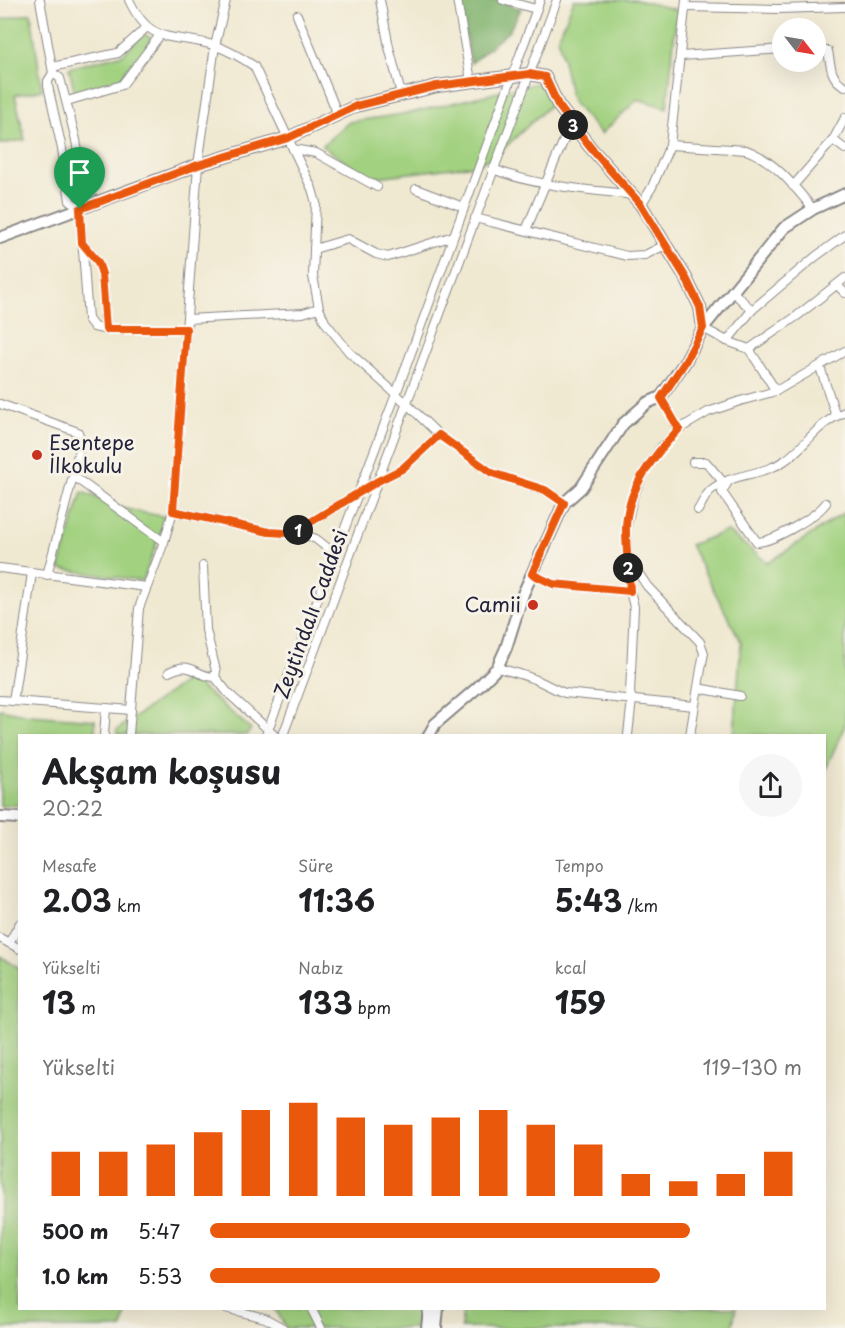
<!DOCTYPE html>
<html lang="tr">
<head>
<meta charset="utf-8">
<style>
  body { margin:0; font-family:"Playpen Sans",sans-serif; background:#f6f6f6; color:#202124; height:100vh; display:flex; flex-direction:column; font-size:22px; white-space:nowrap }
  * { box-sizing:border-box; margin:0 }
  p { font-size:20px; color:#757577 }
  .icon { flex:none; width:33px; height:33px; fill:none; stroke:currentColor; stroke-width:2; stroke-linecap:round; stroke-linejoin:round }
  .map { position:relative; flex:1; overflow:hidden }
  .panel { position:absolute; left:18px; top:734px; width:808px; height:576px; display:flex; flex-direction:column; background:#fff; border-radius:0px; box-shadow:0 6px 24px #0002 }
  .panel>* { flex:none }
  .needle { width:39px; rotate:121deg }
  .tools { position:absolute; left:772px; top:18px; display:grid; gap:12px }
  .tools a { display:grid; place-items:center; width:54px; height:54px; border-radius:50%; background:#fff; box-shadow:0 6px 24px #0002; font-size:30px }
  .pin { position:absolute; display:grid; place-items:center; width:51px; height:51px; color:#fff; margin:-62px -26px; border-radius:50% 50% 50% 0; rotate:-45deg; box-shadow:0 0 6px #0007 }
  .pin .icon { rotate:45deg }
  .km { position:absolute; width:30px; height:30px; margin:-15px; border-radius:50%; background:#222; color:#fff; font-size:16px; line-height:30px; text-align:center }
  .round { display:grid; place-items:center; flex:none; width:63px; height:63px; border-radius:32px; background:#f6f6f6 }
  .headline { display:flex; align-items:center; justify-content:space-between; height:102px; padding:0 24px }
  h1 { font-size:33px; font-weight:700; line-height:45px }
  .figures { display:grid; grid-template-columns:repeat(3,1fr); gap:9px; height:102px; padding:6px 24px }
  .figures div { display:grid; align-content:center }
  .figures b { font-size:30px; font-weight:700 }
  .figures small { font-size:16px; font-weight:400 }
  .figures p { font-size:16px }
  .chart { height:168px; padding:12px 24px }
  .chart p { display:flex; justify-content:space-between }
  .chart svg { width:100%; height:108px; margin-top:6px; stroke:#ea580c; stroke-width:6 }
  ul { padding:0 24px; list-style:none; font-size:20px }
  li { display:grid; grid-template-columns:96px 72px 1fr; align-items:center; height:45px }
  li i { height:15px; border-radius:8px; background:#ea580c }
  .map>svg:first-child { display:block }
  .green { fill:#a2d180; stroke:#627a5e; stroke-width:1.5 }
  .forest { fill:#81b36e; stroke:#526a54; stroke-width:1.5 }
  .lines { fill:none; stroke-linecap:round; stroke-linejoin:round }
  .street-casing { stroke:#898686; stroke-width:10 }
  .secondary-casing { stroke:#898686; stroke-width:14 }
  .street { stroke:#fff; stroke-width:8 }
  .secondary { stroke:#fff; stroke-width:10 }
  .route-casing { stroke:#fff; stroke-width:12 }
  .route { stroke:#ea580c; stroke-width:8 }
  .poi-dot { fill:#c8321e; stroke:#f7f3e8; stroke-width:2 }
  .labels { text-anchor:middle; stroke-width:6; stroke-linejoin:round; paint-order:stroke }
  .poi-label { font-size:20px; fill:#22223b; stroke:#f7f3e8; text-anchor:start }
  .street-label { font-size:20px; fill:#22223b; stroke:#f7f3e8 }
</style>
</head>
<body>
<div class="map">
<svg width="845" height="1328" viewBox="0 0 845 1328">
  <rect width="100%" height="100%" fill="#f7f3e8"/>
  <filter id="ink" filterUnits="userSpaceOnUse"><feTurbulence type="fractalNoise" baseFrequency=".0167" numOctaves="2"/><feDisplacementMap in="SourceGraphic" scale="12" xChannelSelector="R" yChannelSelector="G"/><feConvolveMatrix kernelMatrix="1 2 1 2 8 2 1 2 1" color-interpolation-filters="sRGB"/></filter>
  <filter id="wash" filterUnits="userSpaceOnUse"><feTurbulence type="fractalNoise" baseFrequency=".008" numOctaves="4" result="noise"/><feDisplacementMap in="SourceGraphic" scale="24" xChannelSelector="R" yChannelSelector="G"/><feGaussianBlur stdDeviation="1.35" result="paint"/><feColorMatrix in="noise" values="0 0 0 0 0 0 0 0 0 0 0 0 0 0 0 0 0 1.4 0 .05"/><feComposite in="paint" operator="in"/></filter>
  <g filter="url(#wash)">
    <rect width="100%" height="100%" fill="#f0e9d2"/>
    <g class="green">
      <polygon points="574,0 637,0 677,10 667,108 638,99 601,134 572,102 558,38"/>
      <polygon points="31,13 42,90 15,95 25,140 0,144 0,20"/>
      <polygon points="144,34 154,40 122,80 115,84 75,94 69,68 123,54"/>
      <polygon points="541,82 551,104 498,154 476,165 369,178 322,146 349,122 410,113"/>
      <polygon points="82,492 121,508 166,517 143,581 59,569"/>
      <polygon points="845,512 845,725 825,771 825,735 734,735 741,642 690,545 727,531 768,563"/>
      <polygon points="190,678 251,729 247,735 117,735 117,730"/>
      <polygon points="0,709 29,715 95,720 95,735 20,735 19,805 0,806"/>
      <polygon points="0,956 19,968 20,1308 127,1308 122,1328 0,1328"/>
      <polygon points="275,1308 421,1308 419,1328 286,1328"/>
      <polygon points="463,1308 736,1308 732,1328 461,1328"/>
    </g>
    <polygon class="forest" points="459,0 496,0 521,9 509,31 471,63"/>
  </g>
  <g filter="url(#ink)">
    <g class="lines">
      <defs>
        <g id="street">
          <polyline points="40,0 53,73 48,81 48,86 62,149 70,201 80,209 88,319 94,327 103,329 186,329"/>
          <path d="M129 0C152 49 175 32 216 46 230 51 242 58 254 66L312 189 316 203 313 276 319 308 325 322 349 352 406 403 439 435 492 473 545 490 564 503"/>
          <polyline points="380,0 389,47 401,94"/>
          <polyline points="457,0 471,81"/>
          <polyline points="503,0 536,9"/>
          <polyline points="686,7 778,9 845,7"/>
          <polyline points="297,15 338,115"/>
          <path d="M816 50 828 51C831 66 830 79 845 86"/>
          <polyline points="681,56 783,49"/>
          <polyline points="52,67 118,53 147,27"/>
          <polyline points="53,73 60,78 76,140 85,196 79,207"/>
          <polyline points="67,101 122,85 160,35"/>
          <polyline points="833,140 845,149"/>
          <path d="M670 145 746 150C774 160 795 187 813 209"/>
          <polyline points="293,149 316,153 377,187"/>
          <path d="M493 169C537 187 587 189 633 195"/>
          <polyline points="793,186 833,140 845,118"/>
          <polyline points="416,189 463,207"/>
          <polyline points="641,205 652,187 670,145 686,0"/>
          <polyline points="475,218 627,256 645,255 665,245"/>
          <polyline points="526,230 571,123"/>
          <polyline points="82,243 98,262 102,274 106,329"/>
          <polyline points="314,249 348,239 376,254 388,257 453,236"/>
          <polyline points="837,285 845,293"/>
          <polyline points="732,291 752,310"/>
          <polyline points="187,319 303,313 319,308"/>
          <polyline points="703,328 727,341 749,349 776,391"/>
          <polyline points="727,341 752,310 815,257 845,235"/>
          <polyline points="749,349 797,316 845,278"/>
          <polyline points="820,367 836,416"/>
          <polyline points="661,397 679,429"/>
          <polyline points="0,404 78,432 81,441 73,476 164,542"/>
          <polyline points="693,462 706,462 724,483"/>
          <path d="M729 480 722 492 757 542C773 542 817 516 826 503"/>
          <path d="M698 510C702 504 705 495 711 490 732 473 762 476 784 461 807 446 815 424 845 412"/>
          <polyline points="173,511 269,532 285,533 296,531 378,481 402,469 439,435"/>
          <polyline points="296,531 316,539 335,554"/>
          <polyline points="628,557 647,586 700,642 704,653 702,663 690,735"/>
          <polyline points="203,566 206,630 216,671 215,677 228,693 274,735"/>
          <polyline points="0,568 146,587"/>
          <polyline points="532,574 553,584 630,591"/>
          <polyline points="47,575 73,476"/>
          <path d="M497 668C509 671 522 674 534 679 545 683 553 689 565 693L694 706"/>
          <path d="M169 672C193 660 193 676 215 677"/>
          <polyline points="698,688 740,696"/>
          <polyline points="0,700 106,708"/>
          <polyline points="13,701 32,573"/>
          <polyline points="104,735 106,708 131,710"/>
          <polyline points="129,735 139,608 164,542 173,511 198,165 215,46 226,0"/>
          <polyline points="266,735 396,394 540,0"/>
          <polyline points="283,735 557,0"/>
          <polyline points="628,735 632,699 630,693 634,607 630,591 626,529 633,497 645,470 662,446 679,429 708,412 740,401 776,391 845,351"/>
          <polyline points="0,938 20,949"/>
          <polyline points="9,943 20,923"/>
          <polyline points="225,1308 265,1318 283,1328"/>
          <polyline points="311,1308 321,1328"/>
        </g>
        <g id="secondary">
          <polyline points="0,238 198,165 288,138 356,106 437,86 529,74 545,77 558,105 590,147 641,205 686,278 700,307 703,328"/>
          <polyline points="429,735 435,724 477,688 497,668 506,648 523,594 564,503 581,488 623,424 647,403 661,397 685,362 703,328 784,228 813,209 845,194"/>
          <polyline points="0,817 20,818"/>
          <polyline points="427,1328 429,1308"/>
          <polyline points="436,1328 438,1308"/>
        </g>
      </defs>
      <use href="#street" class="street-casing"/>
      <use href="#secondary" class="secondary-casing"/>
      <use href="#street" class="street"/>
      <use href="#secondary" class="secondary"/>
    </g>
  </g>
  <g class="lines" filter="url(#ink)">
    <defs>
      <path id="route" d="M529 74 545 77 558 105 590 147 641 205 686 278 700 307 703 328 685 362 661 398 679 429C653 456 626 490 626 530 626 550 629 571 630 591L553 584 532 574 564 503 545 490 492 473 439 435 402 469 378 481 296 531 285 533 269 532 173 511 186 329H106L102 274 98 262 82 243 80 209 198 165 288 138 356 106 437 86Z"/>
    </defs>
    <use href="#route" class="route-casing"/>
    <use href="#route" class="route"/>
  </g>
  <g class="poi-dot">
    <circle cx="37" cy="455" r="6"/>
    <circle cx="533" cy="605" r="6"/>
  </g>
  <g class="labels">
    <g class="poi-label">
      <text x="49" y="450">Esentepe<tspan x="49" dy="23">İlkokulu</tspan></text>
      <text x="521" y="612" text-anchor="end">Camii</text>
    </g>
    <g class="street-label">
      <text transform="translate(311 614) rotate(-70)" y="7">Zeytindalı Caddesi</text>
    </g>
  </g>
</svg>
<div class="tools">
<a><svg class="needle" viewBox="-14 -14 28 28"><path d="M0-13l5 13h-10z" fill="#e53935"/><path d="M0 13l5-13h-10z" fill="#757577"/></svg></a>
</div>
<div class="pin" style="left:80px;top:209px;background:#1e9e55"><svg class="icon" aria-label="arrive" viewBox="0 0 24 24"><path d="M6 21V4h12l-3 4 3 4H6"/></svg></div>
<b class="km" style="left:298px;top:530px">1</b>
<b class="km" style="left:628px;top:568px">2</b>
<b class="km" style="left:573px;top:125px">3</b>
<section class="panel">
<div class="headline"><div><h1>Akşam koşusu</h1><p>20:22</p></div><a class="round"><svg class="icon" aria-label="share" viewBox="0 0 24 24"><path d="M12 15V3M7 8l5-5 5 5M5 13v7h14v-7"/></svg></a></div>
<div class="figures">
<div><p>Mesafe</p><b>2.03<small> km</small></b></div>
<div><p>Süre</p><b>11:36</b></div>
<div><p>Tempo</p><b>5:43<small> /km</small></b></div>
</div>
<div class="figures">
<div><p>Yükselti</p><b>13<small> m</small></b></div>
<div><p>Nabız</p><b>133<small> bpm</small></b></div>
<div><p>kcal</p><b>159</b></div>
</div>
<div class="chart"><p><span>Yükselti</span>119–130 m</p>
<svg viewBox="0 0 160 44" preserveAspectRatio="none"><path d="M5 44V26M15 44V26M25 44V23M35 44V18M45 44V9M55 44V6M65 44V12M75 44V15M85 44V12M95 44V9M105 44V15M115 44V23M125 44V35M135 44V38M145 44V35M155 44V26"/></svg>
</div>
<ul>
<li><b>500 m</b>5:47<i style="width:81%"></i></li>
<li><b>1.0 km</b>5:53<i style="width:76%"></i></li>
</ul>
</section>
</div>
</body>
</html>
